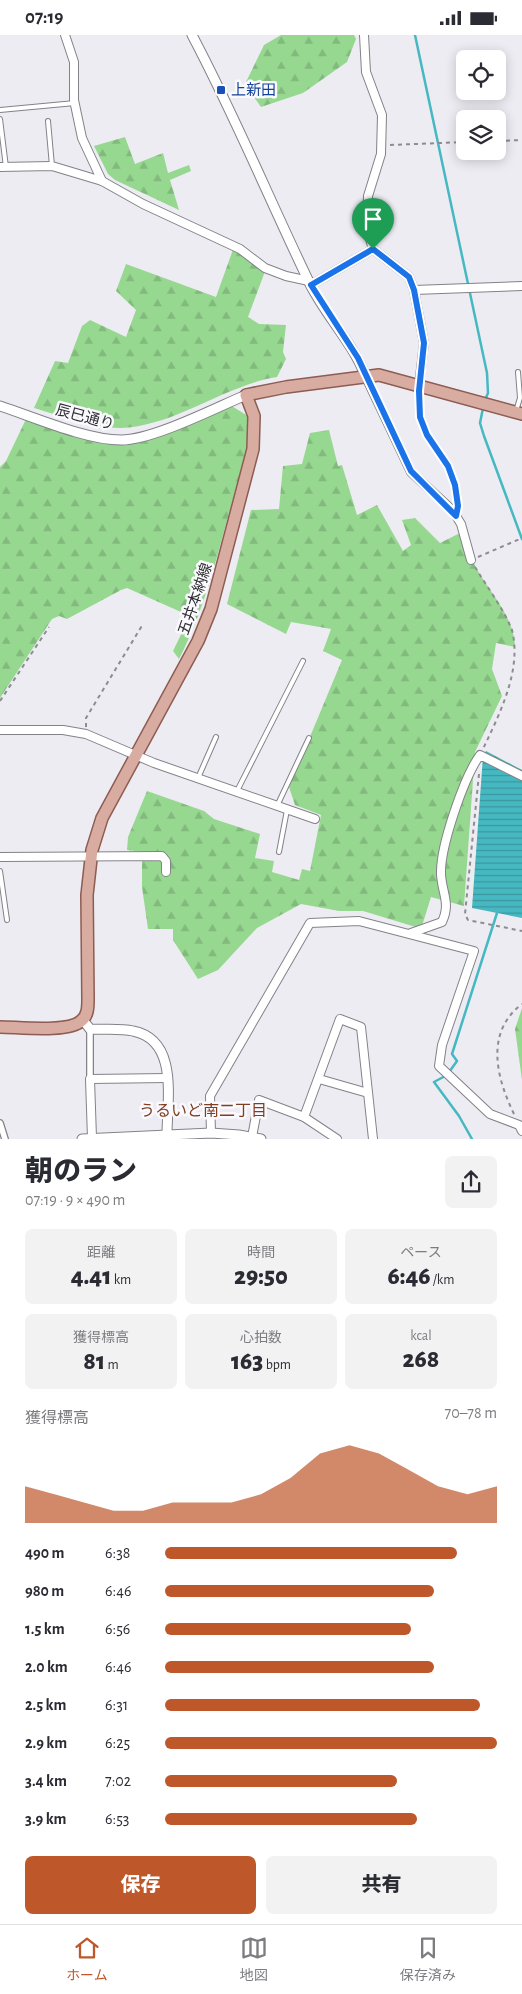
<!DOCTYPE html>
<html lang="ja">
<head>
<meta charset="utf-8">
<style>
  body { margin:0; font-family:"Alegreya Sans","Noto Sans JP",sans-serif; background:#f2f2f3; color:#2b2b33; height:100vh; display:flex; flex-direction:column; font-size:19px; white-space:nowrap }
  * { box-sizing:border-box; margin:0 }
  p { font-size:16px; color:#7c7c81 }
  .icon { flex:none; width:28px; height:28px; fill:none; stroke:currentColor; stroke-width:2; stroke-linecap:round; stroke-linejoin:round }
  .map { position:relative; height:1104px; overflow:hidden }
  .panel { display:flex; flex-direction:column; background:#fff; flex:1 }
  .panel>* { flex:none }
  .controls { position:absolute; left:456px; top:15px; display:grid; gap:10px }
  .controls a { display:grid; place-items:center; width:50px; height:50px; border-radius:8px; background:#fff; box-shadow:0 2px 12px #0003; font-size:25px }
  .pin { position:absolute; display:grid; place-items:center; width:42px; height:42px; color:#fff; margin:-51px -21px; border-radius:50% 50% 50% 0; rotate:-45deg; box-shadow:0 0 5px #0007 }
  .pin .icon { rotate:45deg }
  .round { display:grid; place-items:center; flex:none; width:52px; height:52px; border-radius:8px; background:#f2f2f3 }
  .overview { display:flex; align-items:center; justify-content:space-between; height:85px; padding:0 25px }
  h1 { font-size:28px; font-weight:800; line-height:38px }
  .metrics { display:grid; grid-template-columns:repeat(3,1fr); gap:8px; height:85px; padding:5px 25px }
  .metrics div { display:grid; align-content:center; border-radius:8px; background:#f2f2f3; text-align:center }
  .metrics b { font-size:25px; font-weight:800 }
  .metrics small { font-size:14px; font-weight:400 }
  .metrics p { font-size:14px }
  .chart { height:140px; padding:10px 25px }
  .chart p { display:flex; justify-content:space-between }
  .chart svg { width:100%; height:90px; margin-top:5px; fill:#be582b; opacity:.7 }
  .primary-button { display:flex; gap:10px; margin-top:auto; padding:10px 25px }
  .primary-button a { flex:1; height:58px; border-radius:8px; background:#be582b; color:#fff; font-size:20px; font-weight:800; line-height:58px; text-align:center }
  .primary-button a+a { background:#f2f2f3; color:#2b2b33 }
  ul { padding:0 25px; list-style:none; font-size:16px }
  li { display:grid; grid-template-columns:80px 60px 1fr; align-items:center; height:38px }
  li i { height:12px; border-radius:6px; background:#be582b }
  .status { display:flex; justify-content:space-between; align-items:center; height:35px; padding:0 25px; background:#fff; direction:ltr }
  .status svg { height:14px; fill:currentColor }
  .tabs { display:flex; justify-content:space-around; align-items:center; height:70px; border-top:1px solid #e1e1e2; background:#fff; font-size:14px; color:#7c7c81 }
  .tabs a { display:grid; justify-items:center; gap:2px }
  .tabs .on { color:#be582b }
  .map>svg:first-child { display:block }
  .forest { fill:url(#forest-firs) }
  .water { fill:url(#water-rules) }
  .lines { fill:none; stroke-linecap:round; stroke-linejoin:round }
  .stream { stroke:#46b8c1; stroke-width:2.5 }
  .service-casing { stroke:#838288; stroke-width:6 }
  .pedestrian-casing { stroke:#838288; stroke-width:8 }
  .minor-casing { stroke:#838288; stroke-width:10 }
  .tertiary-casing { stroke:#838288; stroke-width:11 }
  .primary-casing { stroke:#8d5c52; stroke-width:14 }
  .path { stroke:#8d8c91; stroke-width:2; stroke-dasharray:4 4; stroke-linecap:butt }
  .service { stroke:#fff; stroke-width:4 }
  .pedestrian { stroke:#fff; stroke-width:5.5 }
  .minor { stroke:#fff; stroke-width:8 }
  .tertiary { stroke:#fff; stroke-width:9 }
  .primary { stroke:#d9aca2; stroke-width:11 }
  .route-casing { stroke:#fff; stroke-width:10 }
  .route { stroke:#1a73e8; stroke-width:6 }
  .transit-dot { fill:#1a4fb4; stroke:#fafafe; stroke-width:2 }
  .labels { text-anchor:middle; stroke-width:5; stroke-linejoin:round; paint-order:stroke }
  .transit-label { font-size:15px; fill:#164399; stroke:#fafafe; text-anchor:start }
  .street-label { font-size:15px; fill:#2f2f32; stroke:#fafafe }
  .neighbourhood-label { font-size:16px; fill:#803e22; stroke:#fafafe }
</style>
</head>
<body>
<div class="status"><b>07:19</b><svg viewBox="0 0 49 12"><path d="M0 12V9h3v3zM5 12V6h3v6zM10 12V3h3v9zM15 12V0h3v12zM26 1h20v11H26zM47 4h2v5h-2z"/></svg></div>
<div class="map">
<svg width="522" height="1104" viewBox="0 0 522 1104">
  <defs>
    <pattern id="forest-firs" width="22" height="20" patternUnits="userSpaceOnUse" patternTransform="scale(1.25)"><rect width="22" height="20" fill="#96d890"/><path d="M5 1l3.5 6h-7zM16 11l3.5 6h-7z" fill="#82ba7d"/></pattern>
    <pattern id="water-rules" width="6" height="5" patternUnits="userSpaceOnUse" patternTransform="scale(1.25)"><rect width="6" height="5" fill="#46b8c1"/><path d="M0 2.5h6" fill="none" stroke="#3b969d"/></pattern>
  </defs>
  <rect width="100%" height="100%" fill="#edecf3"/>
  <g class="forest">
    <polygon points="281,0 354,0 356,4 347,27 303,58 261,72 245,49 264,10"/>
    <polygon points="125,102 135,129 163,118 168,138 189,130 191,136 170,145 179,175 115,145 108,139 94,111"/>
    <path d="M235 209 267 231 248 282 259 289 286 290 283 317 286 324 277 342C222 351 176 391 120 393 92 393 61 381 34 373L55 326 68 328 82 291 90 285 126 302 136 275 116 256 126 229 216 262Z"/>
    <path d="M230 370 248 381C252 410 239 439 232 467 217 521 205 574 179 624L173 616 190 581 127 553 121 555 67 584 59 581 52 584 0 663V432L6 426 27 382C48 390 70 401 92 406 139 416 187 387 230 370Z"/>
    <path d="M329 395 338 431 342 430 357 480 377 470 403 516 411 510 402 485 415 483 440 508 464 496C466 504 468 514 471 522 483 552 514 577 515 612L496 608 492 634 502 661 475 717 464 871 431 862 422 891 419 893 363 876H339L301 869 257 893 218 935 198 944 173 905V894H148L142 852V817L127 815 128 802 147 756 204 776 214 784 260 799 255 823 274 826 272 837 299 845 302 834 310 836 321 780 295 770 289 752 342 625 323 616 331 594 291 587 286 599 227 569 251 475 279 474 283 431 302 429 310 398Z"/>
    <polygon points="522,973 522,1045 515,994"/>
  </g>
  <polygon class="water" points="486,716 522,735 522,883 472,873 483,721"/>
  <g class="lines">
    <g class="stream">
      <polyline points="415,0 487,338 488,358 485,365"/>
      <polyline points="483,373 480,388 484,401 522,504"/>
      <polyline points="472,1104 459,1081 434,1047 447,1040 457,1026 452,1019 497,878"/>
    </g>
    <defs>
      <g id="service">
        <polyline points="0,75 75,68"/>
        <polyline points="0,84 6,132"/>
        <polyline points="48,86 52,131"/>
        <path d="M419 353C418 366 418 379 423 391 426 400 432 406 438 414 450 433 461 456 457 479"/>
        <polyline points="516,376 520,363 518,337"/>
        <polyline points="198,743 216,702"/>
        <polyline points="237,756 303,626"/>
        <polyline points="277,771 309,703"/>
        <polyline points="279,817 287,775"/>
        <polyline points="0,836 7,885"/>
      </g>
      <g id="pedestrian">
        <polyline points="90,1044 90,994"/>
        <polyline points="0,1088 5,1104"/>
      </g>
      <g id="minor">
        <polyline points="65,0 74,27 74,65 82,103 102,146"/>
        <polyline points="364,0 366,37 382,80 381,119 368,161 367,194 373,214 409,242 414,255 424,308 419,351"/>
        <polyline points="0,132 52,131 102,146 143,169 240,214 265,233 286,241 309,246"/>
        <polyline points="311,250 373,214"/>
        <polyline points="414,255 522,251"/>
        <polyline points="365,340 411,437 453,476 461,489 471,525"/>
        <polyline points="0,695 63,695 86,699 154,728 315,784"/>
        <polyline points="0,822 162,821 166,826 166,837"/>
        <path d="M411 898 442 887C451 868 442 859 441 839 440 812 464 742 480 720L522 741"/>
        <polyline points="319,1044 368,1058"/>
        <polyline points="304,1082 340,984 361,992 373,1104"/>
        <polyline points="211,1098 210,1061 310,888 359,886 474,916 442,1010 439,1031 490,1079 519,1090 522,1096"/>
        <polyline points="252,1102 259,1065 304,1082 337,1104"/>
        <polyline points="92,1103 90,1044 167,1043"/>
      </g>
      <g id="tertiary">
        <path d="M192 0C235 81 270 166 310 249 326 281 352 307 365 340"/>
        <path d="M0 371C34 382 86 405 121 405 153 405 215 373 246 360"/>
        <path d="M83 985 90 994C104 995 120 993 133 996 179 1005 167 1065 167 1100"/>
        <polyline points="82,1104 211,1098 239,1100 261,1104"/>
      </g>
      <path id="primary" d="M0 992C18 992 68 998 81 986 88 981 88 972 88 964L87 860 92 815 102 783 198 606 211 574 253 414 254 381 246 360 286 352 379 340 522 379"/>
    </defs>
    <use href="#service" class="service-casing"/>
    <use href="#pedestrian" class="pedestrian-casing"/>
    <use href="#minor" class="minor-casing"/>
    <use href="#tertiary" class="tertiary-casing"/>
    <use href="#primary" class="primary-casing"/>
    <g class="path">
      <polyline points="498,106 522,105"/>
      <polyline points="390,110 465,107"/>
      <polyline points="478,522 522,503"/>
      <path d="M475 532C487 552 503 573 512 595 522 635 500 678 483 714"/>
      <polyline points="0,666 49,592"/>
      <polyline points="86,692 86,683 143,589"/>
      <polyline points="479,739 465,879 468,885 522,896"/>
      <path d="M514 1079C496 1042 485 997 522 969"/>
    </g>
    <use href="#service" class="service"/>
    <use href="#pedestrian" class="pedestrian"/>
    <use href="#minor" class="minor"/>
    <use href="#tertiary" class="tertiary"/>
    <use href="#primary" class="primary"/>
  </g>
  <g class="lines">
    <defs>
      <polygon id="route" points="373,214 409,242 414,255 424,308 419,356 420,382 427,400 448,431 455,450 458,471 456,481 411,436 358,323 311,250"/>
    </defs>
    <use href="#route" class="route-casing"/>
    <use href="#route" class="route"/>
  </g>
  <rect class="transit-dot" x="216" y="50" width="10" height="10" rx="2.5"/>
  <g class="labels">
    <g class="transit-label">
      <text x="231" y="60">上新田</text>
    </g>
    <g class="street-label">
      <text transform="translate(85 382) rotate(15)" y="5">辰巳通り</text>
      <text transform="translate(195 564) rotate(-71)" y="5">五井本納線</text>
    </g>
    <g class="neighbourhood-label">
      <text x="203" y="1081">うるいど南二丁目</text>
    </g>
  </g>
</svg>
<div class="controls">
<a><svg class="icon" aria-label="locate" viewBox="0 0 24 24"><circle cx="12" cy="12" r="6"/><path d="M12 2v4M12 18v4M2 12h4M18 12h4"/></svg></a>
<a><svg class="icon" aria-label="layers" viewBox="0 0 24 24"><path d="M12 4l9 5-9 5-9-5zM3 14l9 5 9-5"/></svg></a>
</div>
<div class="pin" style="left:373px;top:214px;background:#1e9e55"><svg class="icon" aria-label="arrive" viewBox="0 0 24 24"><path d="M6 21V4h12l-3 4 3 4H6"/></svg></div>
</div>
<section class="panel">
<div class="overview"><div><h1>朝のラン</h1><p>07:19 · 9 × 490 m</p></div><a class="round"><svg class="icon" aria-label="share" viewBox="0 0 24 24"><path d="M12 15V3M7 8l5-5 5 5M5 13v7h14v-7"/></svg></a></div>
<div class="metrics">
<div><p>距離</p><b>4.41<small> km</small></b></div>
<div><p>時間</p><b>29:50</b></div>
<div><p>ペース</p><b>6:46<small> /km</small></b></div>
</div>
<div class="metrics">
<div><p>獲得標高</p><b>81<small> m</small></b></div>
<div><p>心拍数</p><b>163<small> bpm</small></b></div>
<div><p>kcal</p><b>268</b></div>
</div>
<div class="chart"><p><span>獲得標高</span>70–78 m</p>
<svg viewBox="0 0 160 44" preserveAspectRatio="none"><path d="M0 44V26L10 30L20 34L30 38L40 38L50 34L60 34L70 34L80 30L90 22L100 10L110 6L120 10L130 18L140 26L150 30L160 26V44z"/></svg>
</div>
<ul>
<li><b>490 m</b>6:38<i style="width:88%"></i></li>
<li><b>980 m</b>6:46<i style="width:81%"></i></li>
<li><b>1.5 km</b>6:56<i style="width:74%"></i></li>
<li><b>2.0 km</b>6:46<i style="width:81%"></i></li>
<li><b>2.5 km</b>6:31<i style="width:95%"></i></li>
<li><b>2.9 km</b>6:25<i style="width:100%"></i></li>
<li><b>3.4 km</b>7:02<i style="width:70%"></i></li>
<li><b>3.9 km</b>6:53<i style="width:76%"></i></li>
</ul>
<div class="primary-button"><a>保存</a><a>共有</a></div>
</section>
<nav class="tabs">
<a class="on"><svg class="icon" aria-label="home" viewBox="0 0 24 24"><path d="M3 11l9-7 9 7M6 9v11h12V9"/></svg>ホーム</a>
<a><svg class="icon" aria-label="map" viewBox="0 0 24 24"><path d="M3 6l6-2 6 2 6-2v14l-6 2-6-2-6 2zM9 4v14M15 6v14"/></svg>地図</a>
<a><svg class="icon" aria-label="saved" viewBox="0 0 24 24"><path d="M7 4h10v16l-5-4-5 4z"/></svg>保存済み</a>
</nav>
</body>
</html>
